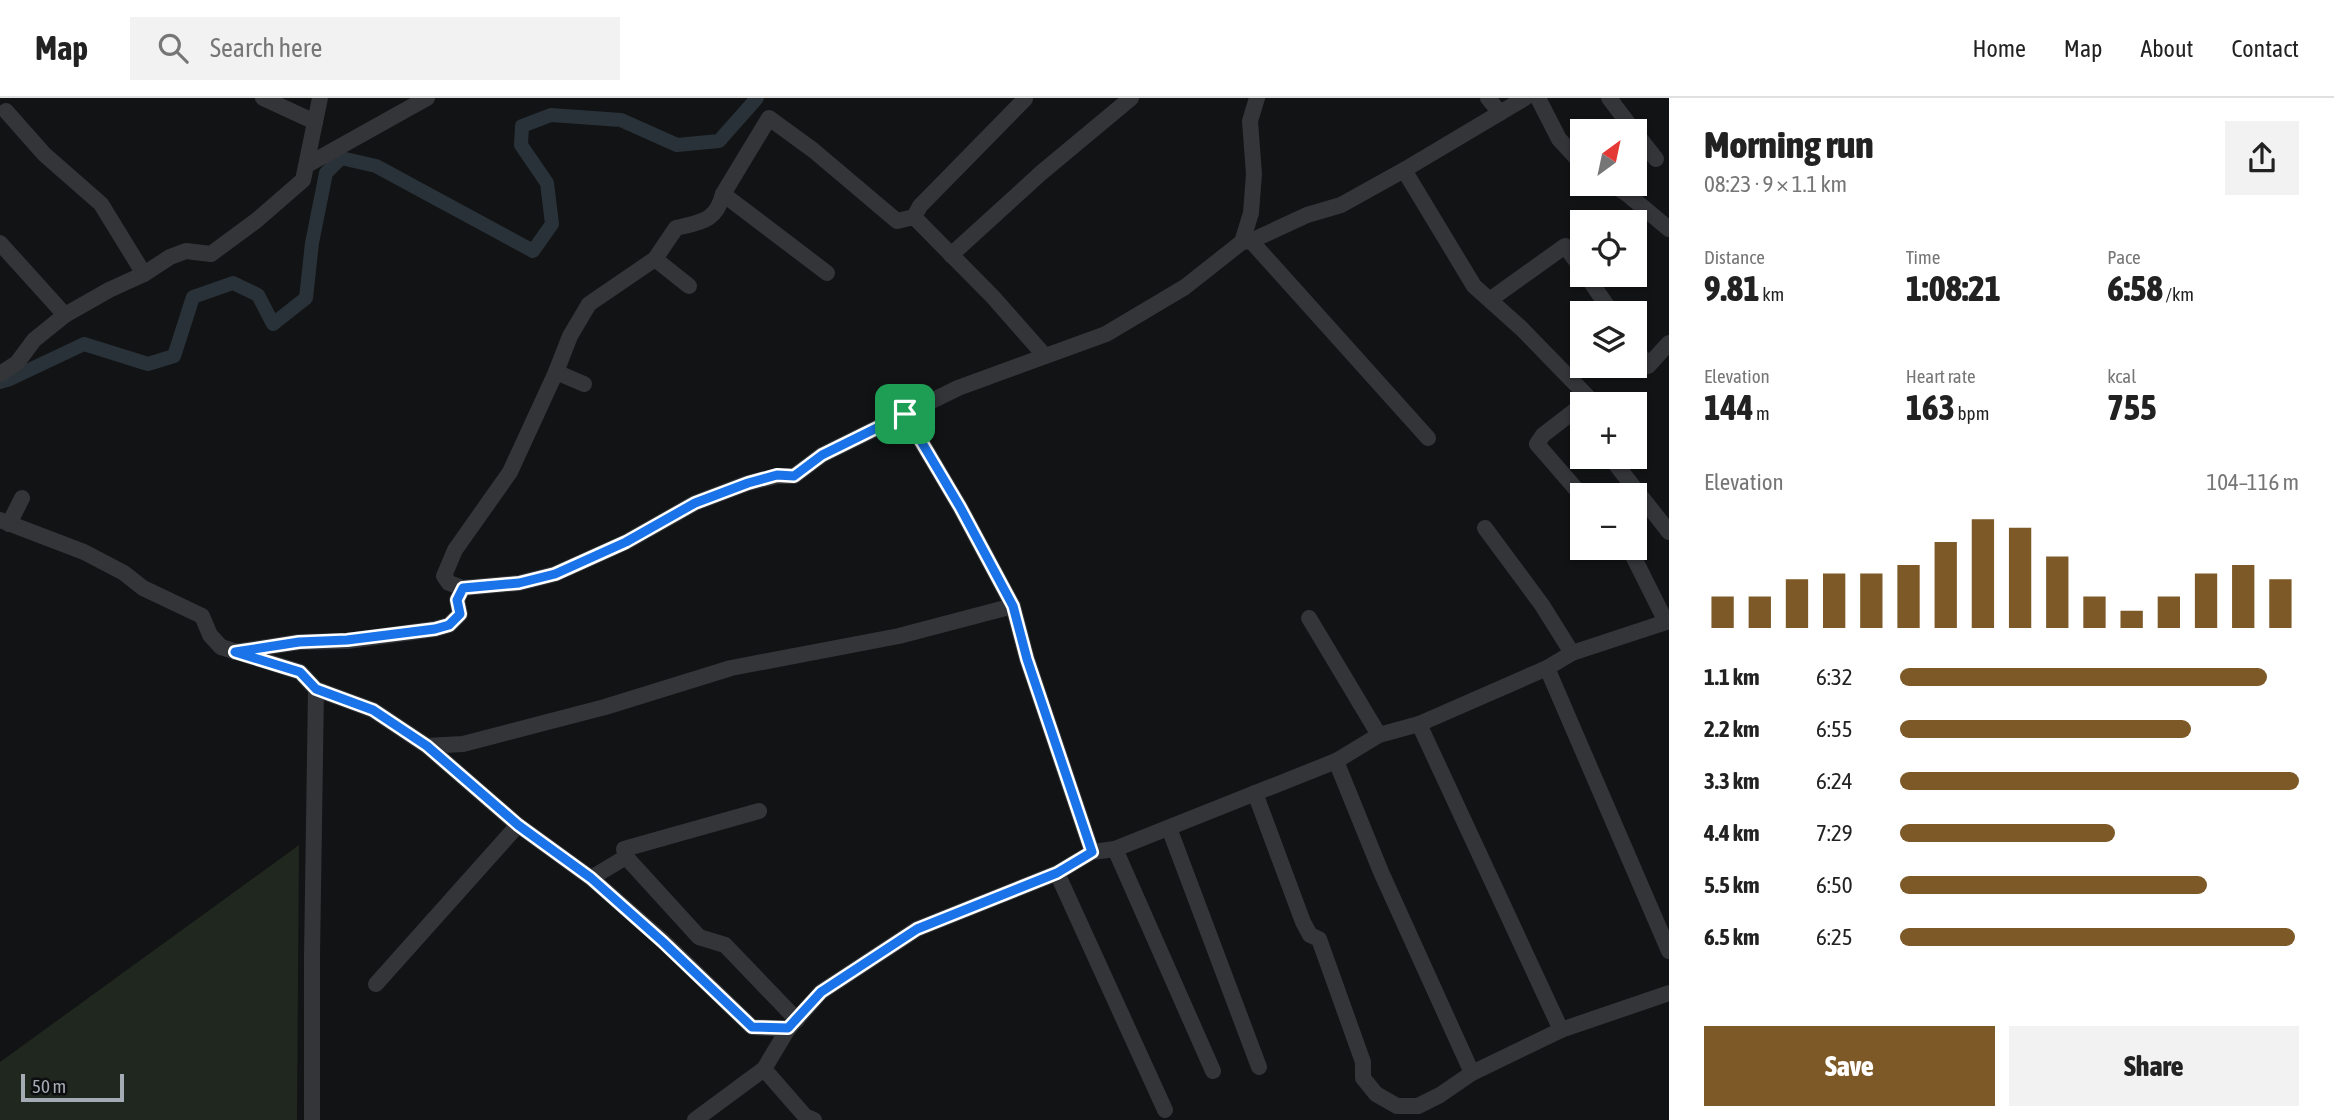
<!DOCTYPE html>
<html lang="en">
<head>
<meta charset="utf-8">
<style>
  body { margin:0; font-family:"Asap Condensed",sans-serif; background:#f2f2f2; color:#222; height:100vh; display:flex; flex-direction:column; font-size:26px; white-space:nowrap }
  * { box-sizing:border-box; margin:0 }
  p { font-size:23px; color:#767676 }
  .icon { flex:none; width:38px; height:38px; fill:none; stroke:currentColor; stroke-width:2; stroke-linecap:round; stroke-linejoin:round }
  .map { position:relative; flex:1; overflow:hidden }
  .sheet { display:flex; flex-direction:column; background:#fff; width:665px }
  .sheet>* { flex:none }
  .needle { width:46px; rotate:33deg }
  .fabs { position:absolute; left:1570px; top:21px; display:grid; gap:14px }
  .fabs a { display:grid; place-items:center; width:77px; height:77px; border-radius:0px; background:#fff; box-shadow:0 2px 5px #0004; font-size:35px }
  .scale { position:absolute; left:21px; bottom:18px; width:103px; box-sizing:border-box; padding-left:7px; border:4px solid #a4abb4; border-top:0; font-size:19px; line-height:24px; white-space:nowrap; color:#a4abb4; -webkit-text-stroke:5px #0d0e0f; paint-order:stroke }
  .pin { position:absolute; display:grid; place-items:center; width:60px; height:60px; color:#fff; margin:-30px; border-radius:14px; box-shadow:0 4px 10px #0006 }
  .round { display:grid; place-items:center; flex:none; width:74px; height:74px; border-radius:0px; background:#f2f2f2 }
  .head { display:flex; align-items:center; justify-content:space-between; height:119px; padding:0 35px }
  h1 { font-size:38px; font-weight:800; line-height:52px }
  .figures { display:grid; grid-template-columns:repeat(3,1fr); gap:10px; height:119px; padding:7px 35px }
  .figures div { display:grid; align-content:center }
  .figures b { font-size:35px; font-weight:800 }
  .figures small { font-size:19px; font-weight:400 }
  .figures p { font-size:19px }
  .chart { height:196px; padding:14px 35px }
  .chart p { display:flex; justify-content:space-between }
  .chart svg { width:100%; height:126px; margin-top:7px; stroke:#7e5928; stroke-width:6 }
  .primary-button { display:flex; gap:14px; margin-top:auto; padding:14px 35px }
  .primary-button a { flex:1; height:80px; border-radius:0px; background:#7e5928; color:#fff; font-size:28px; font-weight:800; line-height:80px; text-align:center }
  .primary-button a+a { background:#f2f2f2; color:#222 }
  ul { padding:0 35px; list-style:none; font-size:23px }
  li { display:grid; grid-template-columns:112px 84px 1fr; align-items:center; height:52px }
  li i { height:18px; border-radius:9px; background:#7e5928 }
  header { display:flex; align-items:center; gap:42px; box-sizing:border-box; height:98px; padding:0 35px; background:#fff; border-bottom:2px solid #e0e0e0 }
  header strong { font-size:33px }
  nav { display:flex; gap:38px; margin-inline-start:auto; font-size:24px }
  .search { width:490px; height:63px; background:#f2f2f2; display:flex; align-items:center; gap:18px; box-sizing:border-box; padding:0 24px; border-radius:0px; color:#767676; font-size:26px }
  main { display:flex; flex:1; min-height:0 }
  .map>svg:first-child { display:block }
  .green { fill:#1f271f }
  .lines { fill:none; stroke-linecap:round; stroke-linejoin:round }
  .canal { stroke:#293238; stroke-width:14 }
  .minor { stroke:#343539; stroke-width:16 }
  .route-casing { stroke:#fff; stroke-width:14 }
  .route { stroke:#1a73e8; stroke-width:9 }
</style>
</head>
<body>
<header>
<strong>Map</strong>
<div class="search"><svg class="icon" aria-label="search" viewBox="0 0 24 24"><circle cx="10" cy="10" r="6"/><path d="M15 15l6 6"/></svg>Search here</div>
<nav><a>Home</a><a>Map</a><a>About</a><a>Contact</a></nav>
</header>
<main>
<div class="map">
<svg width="1669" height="1022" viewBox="0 0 1669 1022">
  <rect width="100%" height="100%" fill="#121314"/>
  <polygon class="green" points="299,747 297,1022 0,1022 0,964"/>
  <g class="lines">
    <polyline class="canal" points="0,284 10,281 84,246 148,266 174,258 193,199 233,185 258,197 273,226 306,200 312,145 326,75 341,60 376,68 533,153 552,126 547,85 521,47 522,28 551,17 621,22 677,47 719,43 757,0"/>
    <g class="minor">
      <polyline points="263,0 315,24"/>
      <polyline points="1488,0 1500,15"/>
      <polyline points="1538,0 1559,41 1582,66"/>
      <polyline points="1609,0 1634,33"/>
      <polyline points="6,13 44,56 101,106 144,176"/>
      <polyline points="1634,33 1656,61"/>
      <polyline points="307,67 427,0"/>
      <polyline points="1404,72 1474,188 1522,231 1589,300 1583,306"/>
      <polyline points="1610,86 1626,95 1669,131"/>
      <polyline points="723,96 827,175"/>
      <polyline points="914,119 920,108 1025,1"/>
      <polyline points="1251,143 1428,340"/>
      <polyline points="1242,144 1251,115 1254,76 1250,23 1257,0"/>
      <polyline points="0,145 65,217"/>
      <polyline points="951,157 1041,75 1131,0"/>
      <polyline points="655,161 689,188"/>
      <polyline points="1586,177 1612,215"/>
      <polyline points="1491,201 1565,148 1582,171"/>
      <polyline points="1634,248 1648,268 1669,245"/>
      <polyline points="556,274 584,286"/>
      <polyline points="0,276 17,265 34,242 65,217 109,192 144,176 170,159 186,153 211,156 257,122 303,82 320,0"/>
      <polyline points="1582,307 1543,337 1537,346 1582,398"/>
      <polyline points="905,316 960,409 1013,508 1027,561 1092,754"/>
      <polyline points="1610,359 1669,434"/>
      <polyline points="0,422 84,454 124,475 143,490 202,518 210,537 221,549 300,574 316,591 373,612 427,648 518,727 591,780 663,843 752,929 788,931"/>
      <polyline points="9,426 22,400"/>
      <polyline points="1485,430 1542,507 1572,555"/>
      <polyline points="1627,450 1632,456 1666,524"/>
      <path d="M463 490 449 485 444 478 455 452 510 374 556 274 570 238 589 206 655 161 676 130C700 124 716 124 723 96L769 20 813 52 897 123 914 119 993 199 1045 258"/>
      <polyline points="1309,520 1379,637"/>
      <polyline points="235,554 299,544 347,543 435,531 449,527 460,516 457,502 463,490 519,485 555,476 626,444 695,405 748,385 777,378 794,378 822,357 958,290 1106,236 1185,189 1242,144 1251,143 1307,117 1341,107 1404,72 1525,0"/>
      <polyline points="1547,570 1669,853"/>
      <polyline points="1419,626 1561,932"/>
      <polyline points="427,648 463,646 605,609 731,570 899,538 1013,508"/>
      <polyline points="1336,663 1381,774 1472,975"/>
      <polyline points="1255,695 1303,824 1310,837 1319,841 1363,964 1363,980 1376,996 1397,1008 1418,1008 1440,997 1472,975 1561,932 1669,895"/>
      <polyline points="1169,730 1259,969"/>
      <polyline points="1115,751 1213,973"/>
      <polyline points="626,759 699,839 725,847 797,922"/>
      <polyline points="1057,775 1165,1012"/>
      <polyline points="591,780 626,759 624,751 759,713"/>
      <polyline points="376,886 518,727"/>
      <polyline points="764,971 805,1018 814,1022"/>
      <polyline points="312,1022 312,859 316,591"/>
      <polyline points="695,1022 764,971 788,931 821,894 917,831 1057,775 1092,754 1115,751 1336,663 1379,637 1419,626 1547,570 1572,555 1669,523"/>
    </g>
  </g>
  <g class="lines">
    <defs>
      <polygon id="route" points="905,316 960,409 1013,508 1027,561 1092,754 1057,775 917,831 821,894 788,930 752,929 663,844 591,780 518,727 427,648 373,612 316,591 300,574 235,554 299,544 347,542 435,531 449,527 460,516 457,502 463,490 519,485 555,476 626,444 695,405 748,385 777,377 794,378 822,357"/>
    </defs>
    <use href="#route" class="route-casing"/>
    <use href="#route" class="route"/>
  </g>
</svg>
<div class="fabs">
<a><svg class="needle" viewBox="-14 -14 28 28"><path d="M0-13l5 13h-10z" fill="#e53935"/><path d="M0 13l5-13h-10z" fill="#767676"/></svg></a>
<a><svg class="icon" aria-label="locate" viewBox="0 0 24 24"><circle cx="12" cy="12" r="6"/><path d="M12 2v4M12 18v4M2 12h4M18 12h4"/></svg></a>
<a><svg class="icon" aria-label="layers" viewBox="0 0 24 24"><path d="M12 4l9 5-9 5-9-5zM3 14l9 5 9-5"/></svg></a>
<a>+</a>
<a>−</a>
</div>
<div class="scale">50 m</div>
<div class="pin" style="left:905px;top:316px;background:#1e9e55"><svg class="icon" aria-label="arrive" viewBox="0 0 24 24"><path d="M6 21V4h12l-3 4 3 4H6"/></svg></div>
</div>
<section class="sheet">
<div class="head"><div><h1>Morning run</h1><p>08:23 · 9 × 1.1 km</p></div><a class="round"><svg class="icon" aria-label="share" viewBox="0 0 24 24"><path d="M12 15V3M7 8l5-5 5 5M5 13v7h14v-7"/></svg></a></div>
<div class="figures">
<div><p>Distance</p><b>9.81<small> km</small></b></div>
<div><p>Time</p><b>1:08:21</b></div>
<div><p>Pace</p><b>6:58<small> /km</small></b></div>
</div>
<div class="figures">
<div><p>Elevation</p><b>144<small> m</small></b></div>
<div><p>Heart rate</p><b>163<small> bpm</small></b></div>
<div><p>kcal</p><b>755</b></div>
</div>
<div class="chart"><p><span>Elevation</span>104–116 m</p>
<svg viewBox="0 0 160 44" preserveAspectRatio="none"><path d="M5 44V33M15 44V33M25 44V27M35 44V25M45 44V25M55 44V22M65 44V14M75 44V6M85 44V9M95 44V19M105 44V33M115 44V38M125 44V33M135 44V25M145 44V22M155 44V27"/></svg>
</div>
<ul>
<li><b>1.1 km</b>6:32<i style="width:92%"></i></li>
<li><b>2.2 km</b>6:55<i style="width:73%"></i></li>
<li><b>3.3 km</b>6:24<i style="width:100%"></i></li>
<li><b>4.4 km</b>7:29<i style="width:54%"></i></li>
<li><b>5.5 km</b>6:50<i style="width:77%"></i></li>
<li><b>6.5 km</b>6:25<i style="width:99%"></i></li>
</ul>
<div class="primary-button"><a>Save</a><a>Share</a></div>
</section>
</main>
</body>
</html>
